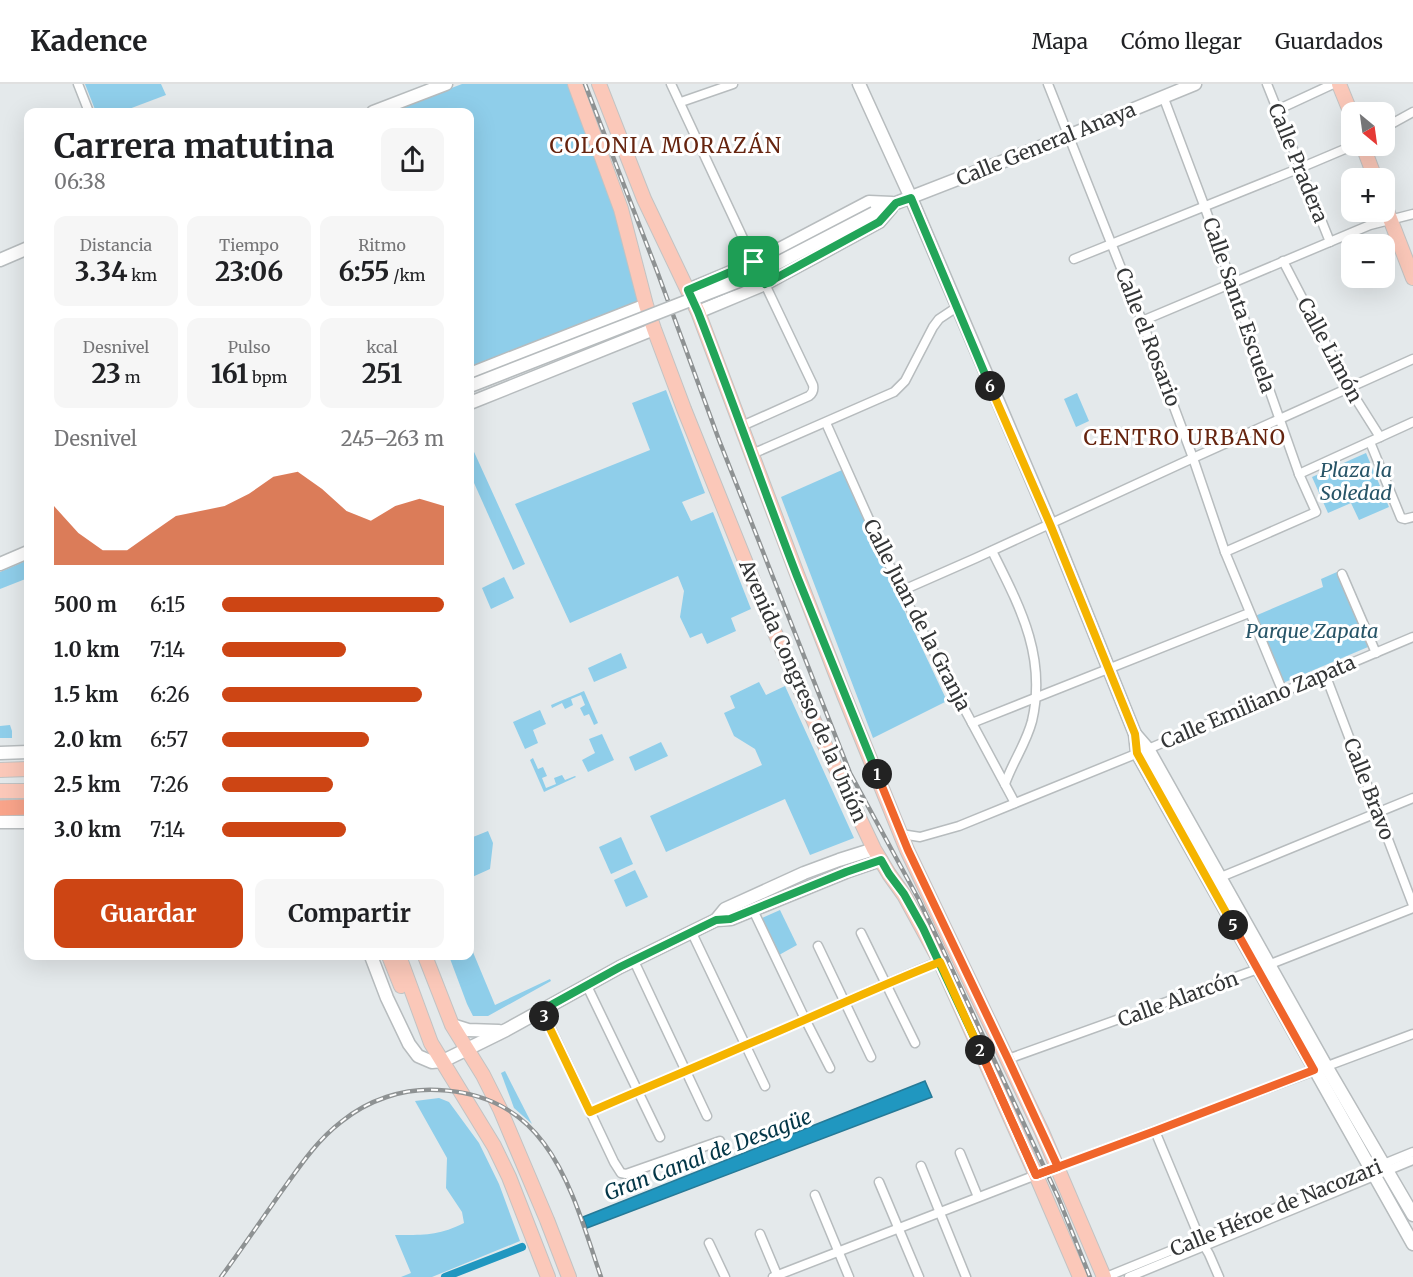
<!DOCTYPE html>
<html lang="es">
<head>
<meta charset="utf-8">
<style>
  body { margin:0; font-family:Merriweather,serif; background:#f6f6f6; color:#202124; height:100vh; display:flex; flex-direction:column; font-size:22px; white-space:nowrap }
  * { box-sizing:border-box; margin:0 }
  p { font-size:20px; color:#757577 }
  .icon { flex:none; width:33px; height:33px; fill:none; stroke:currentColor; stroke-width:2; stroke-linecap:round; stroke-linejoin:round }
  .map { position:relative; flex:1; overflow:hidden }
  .details { position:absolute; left:24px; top:24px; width:450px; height:852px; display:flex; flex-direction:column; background:#fff; border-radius:12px; box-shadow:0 6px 24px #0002 }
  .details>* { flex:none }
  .needle { width:39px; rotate:151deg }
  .buttons { position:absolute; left:1341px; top:18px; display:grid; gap:12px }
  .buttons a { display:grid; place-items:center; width:54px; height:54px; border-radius:12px; background:#fff; box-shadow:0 6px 24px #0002; font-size:30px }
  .pin { position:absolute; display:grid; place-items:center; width:51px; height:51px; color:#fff; margin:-26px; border-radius:12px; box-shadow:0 3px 9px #0006 }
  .km { position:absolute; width:30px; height:30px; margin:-15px; border-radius:50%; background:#222; color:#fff; font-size:16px; line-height:30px; text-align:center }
  .round { display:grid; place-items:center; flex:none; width:63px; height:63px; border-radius:12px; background:#f6f6f6 }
  .overview { display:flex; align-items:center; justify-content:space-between; height:102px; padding:0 30px }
  h1 { font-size:33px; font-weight:700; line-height:45px }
  .metrics { display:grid; grid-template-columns:repeat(3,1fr); gap:9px; height:102px; padding:6px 30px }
  .metrics div { display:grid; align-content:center; border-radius:12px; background:#f6f6f6; text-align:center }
  .metrics b { font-size:26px; font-weight:700 }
  .metrics small { font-size:16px; font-weight:400 }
  .metrics p { font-size:16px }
  .chart { height:168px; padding:12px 30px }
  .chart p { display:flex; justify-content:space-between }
  .chart svg { width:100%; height:108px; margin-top:6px; fill:#cd4514; opacity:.7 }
  .cta { display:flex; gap:12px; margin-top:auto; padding:12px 30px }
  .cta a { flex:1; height:69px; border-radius:12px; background:#cd4514; color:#fff; font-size:24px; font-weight:700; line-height:69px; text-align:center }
  .cta a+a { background:#f6f6f6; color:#202124 }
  ul { padding:0 30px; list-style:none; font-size:20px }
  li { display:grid; grid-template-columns:96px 72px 1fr; align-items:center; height:45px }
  li i { height:15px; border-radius:8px; background:#cd4514 }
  header { display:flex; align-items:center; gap:36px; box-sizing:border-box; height:84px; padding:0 30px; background:#fff; border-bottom:2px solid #e0e0e0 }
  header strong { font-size:28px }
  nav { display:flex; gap:33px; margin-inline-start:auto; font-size:21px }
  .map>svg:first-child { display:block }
  .green { fill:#8fceea }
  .water { fill:#2097c0; stroke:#267a97; stroke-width:1.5 }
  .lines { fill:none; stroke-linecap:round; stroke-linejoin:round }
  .canal { stroke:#2097c0; stroke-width:8 }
  .street-casing { stroke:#b7bcbe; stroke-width:11 }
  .secondary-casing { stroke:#b7bcbe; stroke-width:15 }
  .primary-casing { stroke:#c2c3c3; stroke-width:16 }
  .highway-casing { stroke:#c2c3c3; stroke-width:18 }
  .street { stroke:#fff; stroke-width:8 }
  .secondary { stroke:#fff; stroke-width:12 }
  .primary { stroke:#fbc8b9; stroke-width:14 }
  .highway { stroke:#f9a48a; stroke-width:15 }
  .rail-casing { stroke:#8e9293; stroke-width:4.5 }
  .rail { stroke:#fff; stroke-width:2; stroke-dasharray:7; stroke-linecap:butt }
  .secondary-bridge-casing { stroke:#b7bcbe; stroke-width:15; stroke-linecap:butt }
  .secondary-bridge { stroke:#fff; stroke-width:12 }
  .split-1-casing { stroke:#fff; stroke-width:12 }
  .split-2-casing { stroke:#fff; stroke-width:12 }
  .split-3-casing { stroke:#fff; stroke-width:12 }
  .split-4-casing { stroke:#fff; stroke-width:12 }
  .split-5-casing { stroke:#fff; stroke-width:12 }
  .split-6-casing { stroke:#fff; stroke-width:12 }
  .split-7-casing { stroke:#fff; stroke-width:12 }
  .split-1 { stroke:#22a559; stroke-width:8 }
  .split-2 { stroke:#f0652b; stroke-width:8 }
  .split-3 { stroke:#22a559; stroke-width:8 }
  .split-4 { stroke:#f5b400; stroke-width:8 }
  .split-5 { stroke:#f0652b; stroke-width:8 }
  .split-6 { stroke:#f5b400; stroke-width:8 }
  .split-7 { stroke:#22a559; stroke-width:8 }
  .labels { text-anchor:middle; stroke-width:6; stroke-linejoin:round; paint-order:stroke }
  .street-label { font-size:20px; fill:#343637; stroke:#fff }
  .park-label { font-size:20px; font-style:italic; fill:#285568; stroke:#fff }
  .neighbourhood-label { font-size:21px; letter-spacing:1.5px; fill:#66240f; stroke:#fff }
  .water-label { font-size:21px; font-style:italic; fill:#033647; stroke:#fff }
</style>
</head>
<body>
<header>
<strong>Kadence</strong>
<nav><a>Mapa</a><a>Cómo llegar</a><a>Guardados</a></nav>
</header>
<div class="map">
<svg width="1413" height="1193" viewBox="0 0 1413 1193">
  <rect width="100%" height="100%" fill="#e4e9eb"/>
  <g class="green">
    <polygon points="85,0 161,0 166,11 121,28 96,28"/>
    <polygon points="462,0 571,0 611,102 638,218 470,288 470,28 389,28"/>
    <polygon points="666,306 705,409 682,418 691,437 713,428 751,525 731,534 736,547 707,560 702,549 690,554 680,533 684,507 678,492 570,539 515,420 650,366 632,319"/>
    <polygon points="1077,309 1089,337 1076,343 1064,315"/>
    <polygon points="470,359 525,480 513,486 470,390"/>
    <polygon points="1366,369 1389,423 1359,436 1351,419 1328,429 1312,393"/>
    <polygon points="842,386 905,528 947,617 873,654 781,413"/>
    <polygon points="28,476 28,494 0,505 0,488"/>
    <polygon points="1337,488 1368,563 1283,599 1255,532 1323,503 1321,495"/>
    <polygon points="504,493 514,514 491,525 482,504"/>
    <polygon points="621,569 627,584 594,598 588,584"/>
    <polygon points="759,598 766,611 785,602 854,754 810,771 785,715 666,768 650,732 762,681 755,665 734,652 724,629 735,624 730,612"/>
    <polygon points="584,607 598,639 594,641 589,630 584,632 580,624 585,621 581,611 571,615 573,621 565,625 562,619 552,624 551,621"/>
    <polygon points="540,626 546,640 533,646 538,659 525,665 513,638"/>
    <polygon points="10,641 12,647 12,654 0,654 0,642"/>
    <polygon points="602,650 614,676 588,688 582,676 595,669 589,655"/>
    <polygon points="661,658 668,672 635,687 629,673"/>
    <polygon points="533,674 538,685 543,683 547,692 542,694 546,704 556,700 554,694 562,691 565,696 575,692 576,693 544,708 530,676"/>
    <polygon points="470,748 473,753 488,747 493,759 490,785 470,794"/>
    <polygon points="621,753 633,780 611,790 599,763"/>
    <polygon points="635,786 648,813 626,823 614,796"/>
    <polygon points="780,826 797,861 779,871 760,835"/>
    <polygon points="470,861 495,921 550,895 551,897 488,932 473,932 467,920 449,872 470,872"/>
    <polygon points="505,987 532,1040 514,1024 501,989"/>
    <path d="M439 1014 449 1018 479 1059 499 1100 520 1157 432 1193H401L411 1189 395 1151C423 1151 438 1152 464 1139L462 1128 446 1104 447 1074 415 1017Z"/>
  </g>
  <polygon class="water" points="925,997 932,1013 587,1144 583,1133"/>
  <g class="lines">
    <polyline class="canal" points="445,1193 522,1163"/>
    <defs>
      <g id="street">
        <polyline points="78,0 89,28"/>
        <polyline points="671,0 756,182"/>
        <polyline points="1048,0 1142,237 1193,374 1225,468 1283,608"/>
        <polyline points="1267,0 1330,158"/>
        <polyline points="1163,12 1204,121 1299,390 1316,428 1225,468"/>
        <polyline points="681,18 733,0"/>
        <polyline points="1277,26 1333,0"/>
        <polyline points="1384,44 1413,28"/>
        <polyline points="1074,175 1300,84 1352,62"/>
        <polyline points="1283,177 1349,304 1380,353"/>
        <polyline points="1142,237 1370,141 1413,130"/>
        <polyline points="826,339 901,507 1015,719"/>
        <path d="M742 342 809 312C813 309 814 306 813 301L763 196"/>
        <polyline points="1370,358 1401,434 1405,435 1413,433"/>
        <polyline points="752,370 894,308 905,297 933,243 939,235 957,223"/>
        <polyline points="1299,390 1413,338"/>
        <path d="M992 467C1020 523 1047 573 1032 637 1026 660 1012 679 1005 700"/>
        <polyline points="1342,490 1376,569"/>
        <polyline points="901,507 976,474 1193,374 1413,275"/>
        <polyline points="1325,590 1413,821"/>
        <polyline points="972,639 1249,529"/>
        <polyline points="901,750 920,753 959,742 1148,665 1413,553"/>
        <polyline points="1216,795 1413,714"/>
        <polyline points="753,826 805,935 830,984"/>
        <polyline points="692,849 765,1002"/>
        <polyline points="861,849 915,959"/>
        <polyline points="818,862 871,973"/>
        <polyline points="634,877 707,1032"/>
        <polyline points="587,902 660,1053"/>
        <polyline points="542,926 614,1078 621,1089 626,1090 720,1057"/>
        <polyline points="1008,975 1258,885 1413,824"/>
        <path d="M590 1028C642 1005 694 984 746 961 811 934 874 904 940 877"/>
        <polyline points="1155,1047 1200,1155 1209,1170 1219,1193"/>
        <polyline points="960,1069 978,1113"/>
        <polyline points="921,1082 966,1193"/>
        <polyline points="879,1098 919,1193"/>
        <polyline points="815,1111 849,1193"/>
        <polyline points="760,1150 778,1193"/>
        <polyline points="709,1159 725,1193"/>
        <polyline points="773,1193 1036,1091 1413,950"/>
        <polyline points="1106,1193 1413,1068"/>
        <polyline points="1129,1193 1413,1076"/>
      </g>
      <g id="secondary">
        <polyline points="859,0 911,114 1050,439 1135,650 1137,669 1413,1160"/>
        <polyline points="373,28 446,0"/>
        <polyline points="874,129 896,119 1068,52 1195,0"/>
        <polyline points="0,176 28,164"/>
        <polyline points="688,206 755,178 869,118 892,119"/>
        <polyline points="698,228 765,200 879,138 891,124"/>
        <polyline points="470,290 646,221"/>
        <polyline points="470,319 654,245"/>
        <polyline points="0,480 28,468"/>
        <polyline points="1135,650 1148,665 1326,982 1413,1131"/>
        <polyline points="0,669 28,668"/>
        <polyline points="0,738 28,738"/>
        <polyline points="716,836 725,825 804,789 839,776 874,765"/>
        <polyline points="371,872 387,914 409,960 418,972 432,978 443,977 506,946 620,883 716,836 731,835 846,788 881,776"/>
        <polyline points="452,941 468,946 499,947"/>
      </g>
      <g id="primary">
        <polyline points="575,0 621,125 646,221 654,245 684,325 764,524 822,655 874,765 889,790 904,811 940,877 1036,1091 1080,1193"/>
        <polyline points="599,0 644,115 698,228 797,490 844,611 907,766 1042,1048 1104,1193"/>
        <polyline points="1339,0 1352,32"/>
        <polyline points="1363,62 1375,94"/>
        <polyline points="1384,119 1413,194"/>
        <polyline points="0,686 28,685"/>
        <polyline points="0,707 28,707"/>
        <polyline points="389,872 401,902"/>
        <polyline points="399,872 431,959 494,1062 509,1093 548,1193"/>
        <polyline points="425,872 452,941 483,991 500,1025 547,1136 569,1193"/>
      </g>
      <polyline id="highway" points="0,724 28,723"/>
    </defs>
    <use href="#street" class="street-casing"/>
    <use href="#secondary" class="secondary-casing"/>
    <use href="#primary" class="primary-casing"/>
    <use href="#highway" class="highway-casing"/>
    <use href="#street" class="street"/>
    <use href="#secondary" class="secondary"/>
    <use href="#primary" class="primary"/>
    <use href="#highway" class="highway"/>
    <defs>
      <g id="rail">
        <polyline points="585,0 657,187 719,356 850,689 919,816 943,866 1058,1113 1090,1193"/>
        <path d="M221 1193C241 1166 260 1138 279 1111 298 1085 315 1058 341 1038 368 1016 403 1004 438 1006 550 1011 571 1105 601 1193"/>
      </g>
    </defs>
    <use href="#rail" class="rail-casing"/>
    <use href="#rail" class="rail"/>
    <defs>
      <polyline id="secondary-bridge" points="470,302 739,197 768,184 874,129"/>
    </defs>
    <use href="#secondary-bridge" class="secondary-bridge-casing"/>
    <use href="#secondary-bridge" class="secondary-bridge"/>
  </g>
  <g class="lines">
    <defs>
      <path id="split-1" d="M754 178 688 206 698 228C732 315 763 404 797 492 823 558 850 624 877 690"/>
      <polyline id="split-2" points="877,690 908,766 1008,975 1058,1083 1036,1091 980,966"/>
      <polyline id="split-3" points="544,932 542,926 620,883 716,836 730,835 846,788 881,776 889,790 904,810 923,844 980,966"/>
      <path id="split-4" d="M544 932 590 1028C642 1005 694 984 746 961 811 934 874 904 940 878L983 973"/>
      <polyline id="split-5" points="983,973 1036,1091 1155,1047 1314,986 1233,841"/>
      <polyline id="split-6" points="990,302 1050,440 1135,650 1137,669 1233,841"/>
      <polyline id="split-7" points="754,178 765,200 879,138 896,119 911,114 990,302"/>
    </defs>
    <use href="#split-1" class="split-1-casing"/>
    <use href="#split-2" class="split-2-casing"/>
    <use href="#split-3" class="split-3-casing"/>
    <use href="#split-4" class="split-4-casing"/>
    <use href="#split-5" class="split-5-casing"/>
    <use href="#split-6" class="split-6-casing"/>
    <use href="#split-7" class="split-7-casing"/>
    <use href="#split-1" class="split-1"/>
    <use href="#split-2" class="split-2"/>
    <use href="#split-3" class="split-3"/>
    <use href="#split-4" class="split-4"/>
    <use href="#split-5" class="split-5"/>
    <use href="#split-6" class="split-6"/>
    <use href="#split-7" class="split-7"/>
  </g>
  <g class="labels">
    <g class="street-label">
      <text transform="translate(1046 60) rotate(-22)" y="7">Calle General Anaya</text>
      <text transform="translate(1298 79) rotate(68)" y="7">Calle Pradera</text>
      <text transform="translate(1239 221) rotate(71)" y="7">Calle Santa Escuela</text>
      <text transform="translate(1148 253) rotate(69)" y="7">Calle el Rosario</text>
      <text transform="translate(1330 266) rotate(62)" y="7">Calle Limón</text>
      <text transform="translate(917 531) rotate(63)" y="7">Calle Juan de la Granja</text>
      <text transform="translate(803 607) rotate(66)" y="7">Avenida Congreso de la Unión</text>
      <text transform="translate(1258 618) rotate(-23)" y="7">Calle Emiliano Zapata</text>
      <text transform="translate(1369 705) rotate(69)" y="7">Calle Bravo</text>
      <text transform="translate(1178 915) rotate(-20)" y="7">Calle Alarcón</text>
      <text transform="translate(1276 1124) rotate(-22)" y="7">Calle Héroe de Nacozari</text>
    </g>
    <g class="park-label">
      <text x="1356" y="393">Plaza la<tspan x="1356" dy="23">Soledad</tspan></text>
      <text x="1312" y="554">Parque Zapata</text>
    </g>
    <g class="neighbourhood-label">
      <text x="666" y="69">COLONIA MORAZÁN</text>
      <text x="1185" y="361">CENTRO URBANO</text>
    </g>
    <g class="water-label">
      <text transform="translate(708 1071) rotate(-21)" y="7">Gran Canal de Desagüe</text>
    </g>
  </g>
</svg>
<div class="buttons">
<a><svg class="needle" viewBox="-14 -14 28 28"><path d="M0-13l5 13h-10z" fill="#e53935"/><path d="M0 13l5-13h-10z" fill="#757577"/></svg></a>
<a>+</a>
<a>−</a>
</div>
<div class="pin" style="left:754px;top:178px;background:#1e9e55"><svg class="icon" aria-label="arrive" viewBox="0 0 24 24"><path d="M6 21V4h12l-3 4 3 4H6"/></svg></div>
<b class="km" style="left:877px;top:690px">1</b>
<b class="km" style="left:980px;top:966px">2</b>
<b class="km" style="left:544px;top:932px">3</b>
<b class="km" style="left:1233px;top:841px">5</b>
<b class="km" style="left:990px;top:302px">6</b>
<section class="details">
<div class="overview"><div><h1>Carrera matutina</h1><p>06:38</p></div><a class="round"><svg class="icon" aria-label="share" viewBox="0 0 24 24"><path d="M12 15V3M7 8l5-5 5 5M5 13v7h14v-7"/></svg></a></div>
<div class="metrics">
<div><p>Distancia</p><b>3.34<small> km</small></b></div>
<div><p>Tiempo</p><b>23:06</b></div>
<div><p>Ritmo</p><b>6:55<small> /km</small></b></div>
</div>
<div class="metrics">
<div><p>Desnivel</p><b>23<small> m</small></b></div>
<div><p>Pulso</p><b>161<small> bpm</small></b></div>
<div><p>kcal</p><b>251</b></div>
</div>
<div class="chart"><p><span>Desnivel</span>245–263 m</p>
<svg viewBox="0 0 160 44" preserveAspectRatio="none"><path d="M0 44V20L10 31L20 38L30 38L40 31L50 24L60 22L70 20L80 15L90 8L100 6L110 13L120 22L130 26L140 20L150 17L160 20V44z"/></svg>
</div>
<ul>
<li><b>500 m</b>6:15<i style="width:100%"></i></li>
<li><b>1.0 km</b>7:14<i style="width:56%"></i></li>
<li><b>1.5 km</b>6:26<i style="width:90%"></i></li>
<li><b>2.0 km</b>6:57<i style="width:66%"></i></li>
<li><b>2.5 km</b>7:26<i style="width:50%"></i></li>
<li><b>3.0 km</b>7:14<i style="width:56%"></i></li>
</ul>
<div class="cta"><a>Guardar</a><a>Compartir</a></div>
</section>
</div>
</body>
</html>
